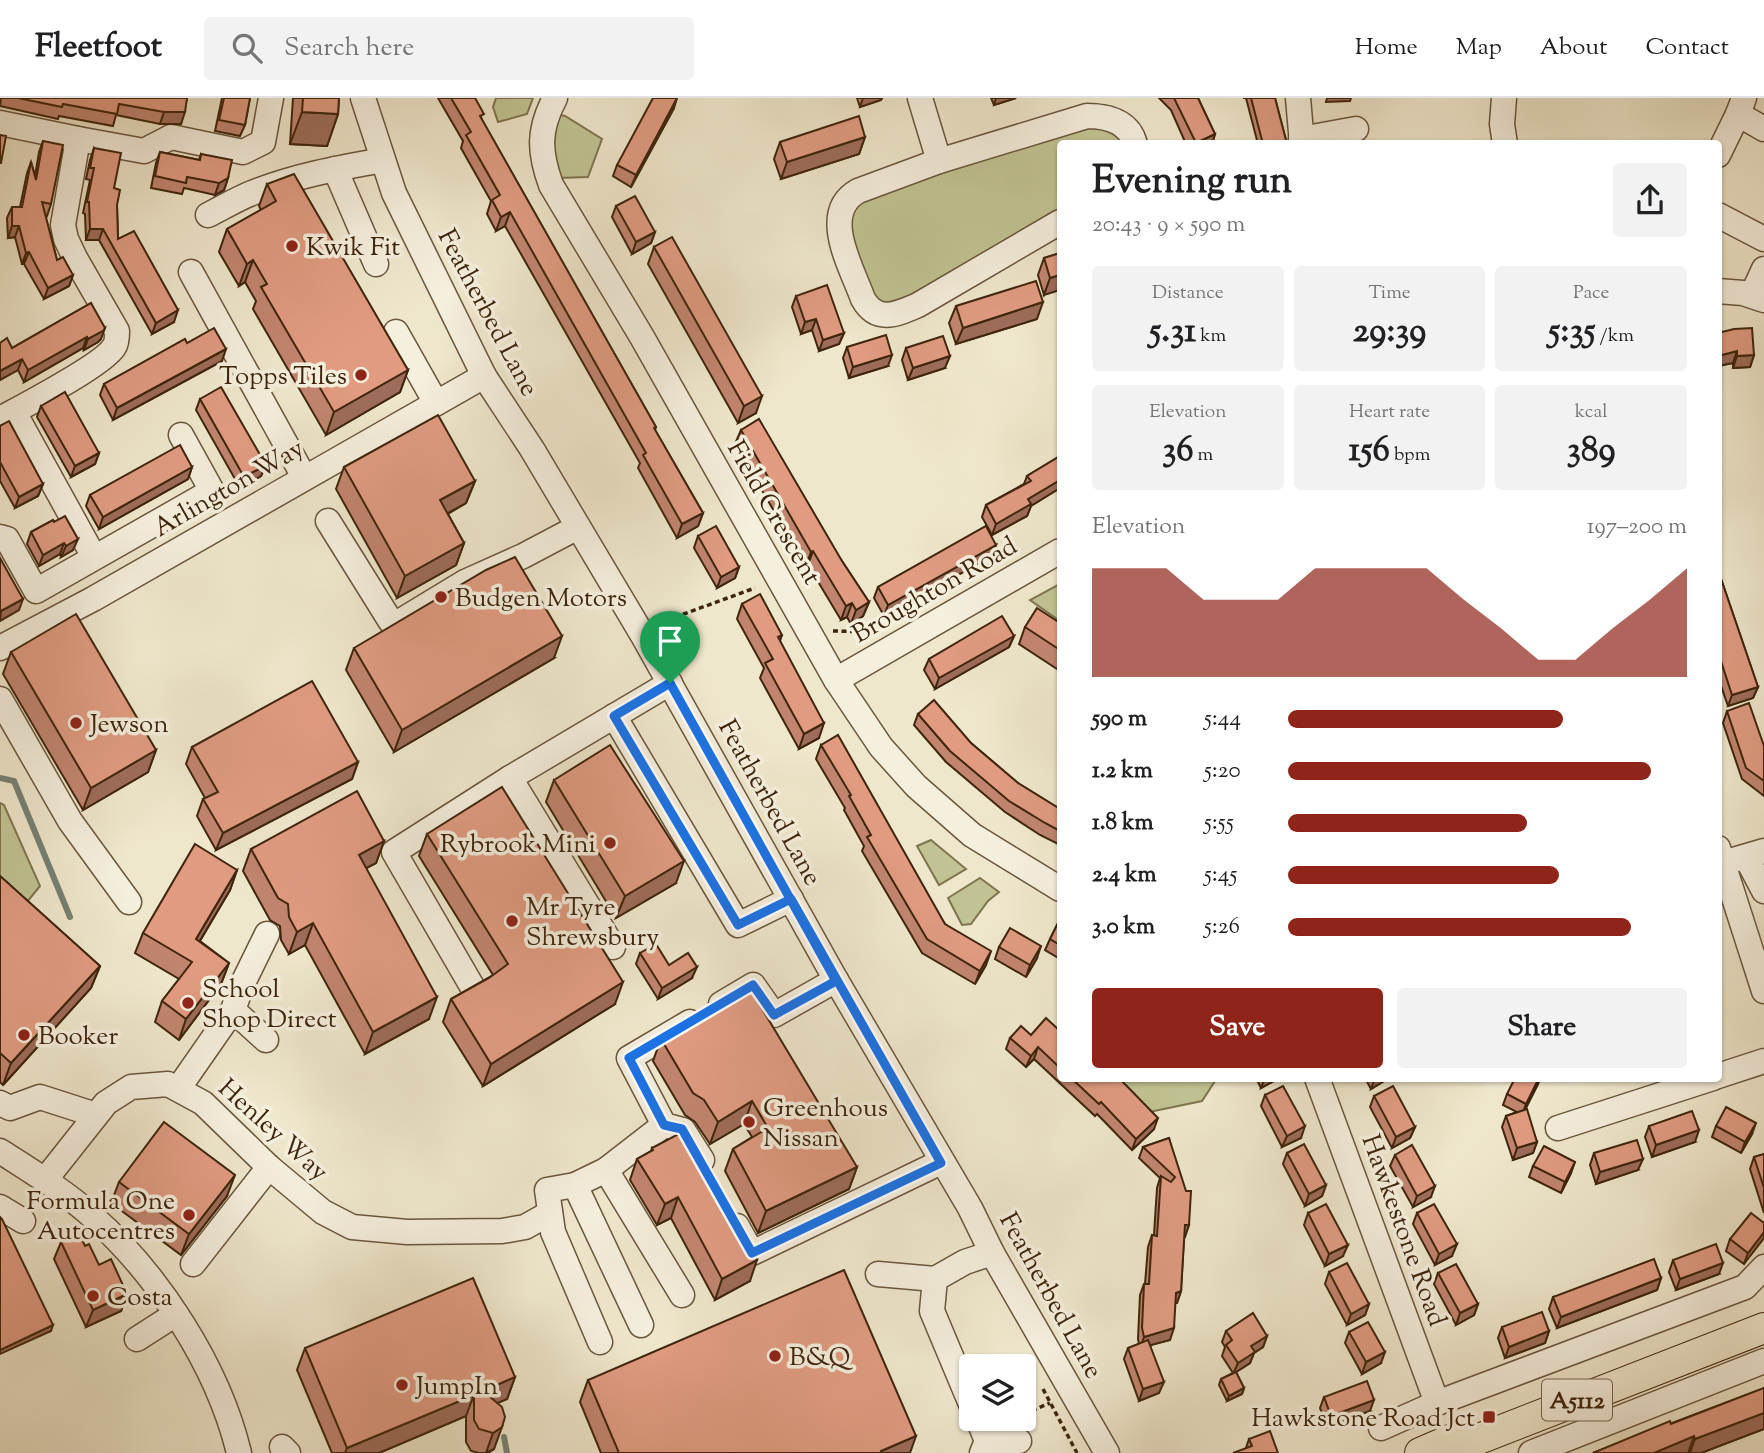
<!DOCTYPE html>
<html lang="en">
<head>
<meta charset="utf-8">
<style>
  body { margin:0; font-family:"Sorts Mill Goudy",serif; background:#f2f2f2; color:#202124; height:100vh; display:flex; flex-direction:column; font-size:26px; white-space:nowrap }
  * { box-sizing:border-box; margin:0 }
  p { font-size:23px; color:#757577 }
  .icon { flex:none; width:38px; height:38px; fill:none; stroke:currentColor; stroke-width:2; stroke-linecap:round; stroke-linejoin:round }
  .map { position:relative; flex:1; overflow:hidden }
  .side { position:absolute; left:1057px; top:42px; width:665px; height:942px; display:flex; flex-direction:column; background:#fff; border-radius:7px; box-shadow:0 2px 5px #0004 }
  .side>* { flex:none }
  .controls { position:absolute; left:959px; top:1256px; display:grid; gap:14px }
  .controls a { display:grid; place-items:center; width:77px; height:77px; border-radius:7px; background:#fff; box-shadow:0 2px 5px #0004; font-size:35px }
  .pin { position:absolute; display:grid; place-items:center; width:60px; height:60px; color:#fff; margin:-72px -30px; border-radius:50% 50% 50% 0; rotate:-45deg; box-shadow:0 0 7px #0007 }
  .pin .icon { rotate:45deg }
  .round { display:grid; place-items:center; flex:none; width:74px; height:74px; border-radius:7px; background:#f2f2f2 }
  .head { display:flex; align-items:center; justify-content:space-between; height:119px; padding:0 35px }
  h1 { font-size:38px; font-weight:800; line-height:52px }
  .figures { display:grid; grid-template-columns:repeat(3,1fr); gap:10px; height:119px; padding:7px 35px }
  .figures div { display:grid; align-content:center; border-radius:7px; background:#f2f2f2; text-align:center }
  .figures b { font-size:35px; font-weight:800 }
  .figures small { font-size:19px; font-weight:400 }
  .figures p { font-size:19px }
  .chart { height:196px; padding:14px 35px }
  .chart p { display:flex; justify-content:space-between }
  .chart svg { width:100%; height:126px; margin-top:7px; fill:#8f2418; opacity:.7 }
  .button { display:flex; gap:14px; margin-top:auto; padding:14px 35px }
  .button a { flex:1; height:80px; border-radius:7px; background:#8f2418; color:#fff; font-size:28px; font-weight:800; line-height:80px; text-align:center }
  .button a+a { background:#f2f2f2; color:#202124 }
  ul { padding:0 35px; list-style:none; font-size:23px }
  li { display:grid; grid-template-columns:112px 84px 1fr; align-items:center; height:52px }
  li i { height:18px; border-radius:9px; background:#8f2418 }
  header { display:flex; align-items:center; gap:42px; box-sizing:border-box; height:98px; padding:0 35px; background:#fff; border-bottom:2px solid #e0e0e0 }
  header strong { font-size:33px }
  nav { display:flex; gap:38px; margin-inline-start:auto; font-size:24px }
  .search { width:490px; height:63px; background:#f2f2f2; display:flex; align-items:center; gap:18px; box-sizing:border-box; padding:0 24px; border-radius:7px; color:#757577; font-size:26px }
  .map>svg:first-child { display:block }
  .green { fill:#c1c392; stroke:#80744f; stroke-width:2 }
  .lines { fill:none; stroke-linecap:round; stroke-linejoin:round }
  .stream { stroke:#768174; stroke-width:6 }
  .minor-casing { stroke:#6b563c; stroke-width:27 }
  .major-casing { stroke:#3f250c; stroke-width:32 }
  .path { stroke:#3f250c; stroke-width:3.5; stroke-dasharray:5 3.5; stroke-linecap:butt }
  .minor { stroke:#f5efde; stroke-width:24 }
  .major { stroke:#efe7cc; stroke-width:30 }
  .wall { fill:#c1856f; stroke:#3f250c; stroke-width:2 }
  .shaded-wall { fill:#9d6c5a; stroke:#3f250c; stroke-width:2 }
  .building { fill:#e09b81; stroke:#3f250c; stroke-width:2 }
  .route-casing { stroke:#fff; stroke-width:14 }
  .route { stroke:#1a73e8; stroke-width:9 }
  .poi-dot { fill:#8f2418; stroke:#f5efde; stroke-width:2.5 }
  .labels { text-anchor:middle; stroke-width:7; stroke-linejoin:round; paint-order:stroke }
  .shield { fill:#f5efde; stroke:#76624b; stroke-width:2 }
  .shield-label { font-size:24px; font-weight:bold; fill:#3f250c }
  .poi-label { font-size:26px; fill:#3f250c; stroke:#f5efde; text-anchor:start }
  .street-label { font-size:26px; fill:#3f250c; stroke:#f5efde }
</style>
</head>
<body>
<header>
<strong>Fleetfoot</strong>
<div class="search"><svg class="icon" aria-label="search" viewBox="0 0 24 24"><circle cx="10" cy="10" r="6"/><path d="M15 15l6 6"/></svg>Search here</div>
<nav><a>Home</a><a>Map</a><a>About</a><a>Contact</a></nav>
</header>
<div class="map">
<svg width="1764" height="1355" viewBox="0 0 1764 1355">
  <rect width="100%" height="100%" fill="#efe7cc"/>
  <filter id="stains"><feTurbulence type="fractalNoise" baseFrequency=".00286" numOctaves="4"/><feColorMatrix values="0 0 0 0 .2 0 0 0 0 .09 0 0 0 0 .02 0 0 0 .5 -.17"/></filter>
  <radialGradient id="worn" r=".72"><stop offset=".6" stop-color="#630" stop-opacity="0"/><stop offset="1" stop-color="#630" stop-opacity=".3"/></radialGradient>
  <g class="green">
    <polygon points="496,0 533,0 527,16 498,24 493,9"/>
    <polygon points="557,16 565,18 602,41 588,79 559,80 551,65"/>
    <polygon points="1087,27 1111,29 1128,45 1060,46 1060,115 901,209 885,208 873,198 846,132 855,108 872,97"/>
    <polygon points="1060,486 1060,485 1060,523 1030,502"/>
    <polygon points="0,705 4,707 40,788 14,820 0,807"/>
    <polygon points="931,742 966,771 939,787 917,748"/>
    <polygon points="980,780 999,794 988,803 971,826 962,827 948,800"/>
    <polygon points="1103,980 1217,980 1202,1003 1140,1016"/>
  </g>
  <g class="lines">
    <g class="stream">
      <polyline points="0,680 14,683 70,819"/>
      <polyline points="504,1339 507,1355"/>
    </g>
    <defs>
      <g id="minor">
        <polyline points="363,0 394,95 484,278 532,351 642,536 836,882 970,1110 992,1155 1107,1355"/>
        <path d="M555 0C538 32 539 54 551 87L642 239 836 582 881 649 916 688 972 737 1060 791"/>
        <polyline points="920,0 939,63"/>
        <polyline points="1298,0 1302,46"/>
        <polyline points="1504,0 1502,26 1505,46"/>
        <polyline points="1738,16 1764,31"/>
        <path d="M0 25 78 41 63 127 66 141 75 160 117 233C117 238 117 245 114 249 103 267 22 309 0 321"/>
        <polyline points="78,41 144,53 171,39 243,54 263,44 271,0"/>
        <polyline points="1301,41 1356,31"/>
        <polyline points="1718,57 1738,16 1744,0"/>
        <polyline points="335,71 376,166"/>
        <path d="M208 117C222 110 237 101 252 95 294 78 338 70 383 62"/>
        <polyline points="1718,117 1764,141"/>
        <path d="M1060 124 918 207C897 216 877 226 863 201 852 170 819 115 858 93L939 63 1087 18C1107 18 1129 23 1135 46"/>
        <polyline points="191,174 304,379"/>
        <polyline points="1718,193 1743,195 1764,202"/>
        <polyline points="1752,197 1764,171"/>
        <polyline points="396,234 436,305"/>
        <polyline points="14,314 94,459"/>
        <polyline points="328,423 391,524 399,524 465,484 523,458 578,429"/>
        <polyline points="0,439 7,441 36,493 212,393 181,337"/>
        <polyline points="0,550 93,501 484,278"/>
        <polyline points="836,582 1060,453"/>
        <polyline points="0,601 70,723 129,804"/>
        <polyline points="614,618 738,827 791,801"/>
        <polyline points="510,680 613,849"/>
        <polyline points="1718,750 1764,893"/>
        <polyline points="1746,759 1764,793"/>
        <polyline points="1723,765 1764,753"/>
        <polyline points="473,890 394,754 510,680 670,585"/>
        <polyline points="721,906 753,887 774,917 836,882"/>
        <polyline points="233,912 266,942"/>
        <polyline points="690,924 629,960 664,1027 683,1032 702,1062"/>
        <polyline points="1718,978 1764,963"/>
        <polyline points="1317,980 1437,1305"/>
        <polyline points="178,991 233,912 242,887 267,836"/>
        <polyline points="0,1005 10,1010 40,999 96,1017"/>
        <polyline points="1558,1030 1713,980"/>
        <path d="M0 1053C31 1073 64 1093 92 1118 158 1176 218 1268 239 1355"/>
        <polyline points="606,1072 682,1197"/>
        <polyline points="45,1082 106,1005 131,989 168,986 203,1005 269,1069 323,1114 352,1129 407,1134 502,1133 525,1129 550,1115"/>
        <polyline points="575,1087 641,1227"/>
        <polyline points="0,1109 23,1123"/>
        <polyline points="737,1128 752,1155 941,1064"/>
        <polyline points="193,1166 269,1069"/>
        <polyline points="878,1176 935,1181"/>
        <polyline points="137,1241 176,1216"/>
        <polyline points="600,1244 553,1134 547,1092 575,1087 606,1072 664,1027"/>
        <polyline points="971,1306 932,1213 935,1181 965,1164 992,1155"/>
        <polyline points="978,1321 987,1343 982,1355"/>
        <polyline points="1381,1330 1437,1305 1745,1189 1764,1169"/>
        <polyline points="987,1343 1019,1343"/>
        <polyline points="282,1349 288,1355"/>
        <polyline points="1531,1355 1764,1263"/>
      </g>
      <g id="major">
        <polyline points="1420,1355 1450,1342 1466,1346"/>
        <polyline points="1459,1355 1466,1346 1764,1230"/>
      </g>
    </defs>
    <use href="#minor" class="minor-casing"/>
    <use href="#major" class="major-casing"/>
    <g class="path">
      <polyline points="659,525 755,490"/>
      <polyline points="833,533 874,534"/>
      <polyline points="1043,1291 1077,1355"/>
      <polyline points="1024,1316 1050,1305"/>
    </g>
    <use href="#minor" class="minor"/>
    <use href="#major" class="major"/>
  </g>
  <g class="wall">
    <polygon points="1,0 187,0 181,26 160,26 116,17 113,28 59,18 58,21 0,8"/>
    <polygon points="222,0 250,0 245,27 240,38 215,33"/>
    <polygon points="293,0 339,0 338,16 327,48 290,46"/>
    <polygon points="438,0 475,0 482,22 656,329 655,332 703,415 698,428 677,440 638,370 640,365 505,128 496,133 487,116 491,103 461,50 463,43"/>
    <polygon points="857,0 882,0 881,2 860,9"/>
    <polygon points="991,0 1016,0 994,7"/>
    <polygon points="1159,0 1198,0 1215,36 1212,46 1186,46 1171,12"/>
    <polygon points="1243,0 1275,0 1287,46 1258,46 1246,0"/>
    <polygon points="674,10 631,89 613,78 617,67"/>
    <polygon points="865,39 859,56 781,81 774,61 780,44"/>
    <polygon points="43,43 51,106 47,118 45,117 57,162 73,177 69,188 44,201 24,166 22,166 15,139 8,140 7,120 12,109 20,109 27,75 31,64 35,78 39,54"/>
    <polygon points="94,50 114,90 117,107 118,141 174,224 152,236 99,142 86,142 85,116 83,115 90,82 86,81 90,62"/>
    <polygon points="160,54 199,62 201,56 228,80 224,92 215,97 184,90 182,96 151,90 156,65"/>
    <polygon points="267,86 408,272 400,294 326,337 253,211 256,203 245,184 239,188 219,154 227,131 261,112 259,108"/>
    <polygon points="616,108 655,134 651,145 632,156 612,119"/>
    <polygon points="654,149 756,315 738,325 648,166"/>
    <polygon points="1060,155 1044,197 1038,177 1044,160"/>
    <polygon points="796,198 844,235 839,246 819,253 812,232 801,236 792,209"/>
    <polygon points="91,205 101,241 98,244 84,252 83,250 24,284 18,272 12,250"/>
    <polygon points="956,208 1037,221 956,246 949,225"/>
    <polygon points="1718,235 1754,257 1750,269 1733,270 1733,265 1718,268"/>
    <polygon points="847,249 888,268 849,280 843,260"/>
    <polygon points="906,250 945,270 908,282 902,262"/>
    <polygon points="222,263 113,322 100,297 104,286"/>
    <polygon points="200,301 266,367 261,378 240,390 196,312"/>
    <polygon points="41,308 99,355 95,366 71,379 37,319"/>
    <polygon points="0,328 43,386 38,398 15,410 0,383"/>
    <polygon points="741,332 842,463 869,504 863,518 851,526 847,519 841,522 808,467 806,468 735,346"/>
    <polygon points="1060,358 1060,390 1031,408 1027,418 992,437 982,419 986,407 1024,386 1027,378"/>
    <polygon points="192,369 188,381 99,431 86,408 90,397"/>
    <polygon points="344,369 475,383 466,405 448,416 464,445 456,467 397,500 336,391"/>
    <polygon points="53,422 73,452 61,459 60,456 39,468 27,446 31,434"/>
    <polygon points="698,438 739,469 735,480 717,490 694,450"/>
    <polygon points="996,447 992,458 884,518 874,500 878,489"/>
    <polygon points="1718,472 1758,589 1753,600 1728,608 1718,579"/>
    <polygon points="742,506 782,537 780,543 819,640 799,651 760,580 764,570 737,521"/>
    <polygon points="1060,525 1060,573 1019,546 1025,529"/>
    <polygon points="1014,538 1009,549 935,591 924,572 929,561"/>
    <polygon points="354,550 554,560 394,654 346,572"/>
    <polygon points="11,554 156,652 148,674 83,712 3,576"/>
    <polygon points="1727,613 1764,648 1764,698 1742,681 1723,625"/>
    <polygon points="918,616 971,645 1018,685 1060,711 1060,747 1040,737 1005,714 946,664 914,627"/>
    <polygon points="821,647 945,826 986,867 975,886 922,855 862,753 864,748 844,712 845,710 816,661"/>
    <polygon points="192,649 358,664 352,681 216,752 197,718 203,701 205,700 186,666"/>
    <polygon points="554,682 676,785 616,820 546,704"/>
    <polygon points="427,736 615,906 483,988 443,924 451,901 493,877 419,758"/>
    <polygon points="384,743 376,765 366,770 429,921 365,956 305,847 289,856 281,842 280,828 270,822 243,773 251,751"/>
    <polygon points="237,772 230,792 200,843 229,865 221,886 179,942 155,924 162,903 179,881 135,855 143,835"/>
    <polygon points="0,778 100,868 91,890 3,987 0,984"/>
    <polygon points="1060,821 1060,861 1045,852 1050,841"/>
    <polygon points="999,849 1037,860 1026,879 995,861"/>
    <polygon points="640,855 692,880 658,901 636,866"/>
    <polygon points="1060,933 1060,980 1119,980 1154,1031 1132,1052 1097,1016 1095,1018 1034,961 1026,969 1006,951 1010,940"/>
    <polygon points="661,941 857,1069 849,1091 758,1135 725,1073 733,1051 752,1039 744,1026 710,1046 695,1024 685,1017 653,963"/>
    <polygon points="1256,980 1279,980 1261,990"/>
    <polygon points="1365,980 1389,980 1371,991"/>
    <polygon points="1538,986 1525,1012 1537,1044 1533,1055 1513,1062 1502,1029 1506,1018 1517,1014 1503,1007 1507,996"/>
    <polygon points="1265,997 1301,1040 1282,1049 1261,1008"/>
    <polygon points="1374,998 1415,1029 1410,1040 1392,1050 1370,1009"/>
    <polygon points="1649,1028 1695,1044 1652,1059 1645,1039"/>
    <polygon points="1716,1028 1752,1036 1741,1055 1712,1039"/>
    <polygon points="1169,1040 1189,1127 1184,1139 1181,1193 1177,1205 1175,1205 1170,1242 1150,1247 1159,1295 1139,1303 1124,1261 1128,1250 1139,1246 1138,1241 1140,1197 1144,1186 1145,1186 1148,1149 1152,1137 1154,1137 1157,1090 1160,1080 1139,1060 1143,1049"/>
    <polygon points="652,1050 750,1183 715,1202 671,1120 657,1127 630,1082 637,1061 651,1053"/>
    <polygon points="1287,1055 1326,1087 1322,1098 1305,1108 1283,1066"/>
    <polygon points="1594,1055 1638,1072 1596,1086 1590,1067"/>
    <polygon points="1764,1056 1764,1115 1750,1071 1754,1059"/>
    <polygon points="1395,1057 1431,1099 1413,1109 1390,1068"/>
    <polygon points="1533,1068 1571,1075 1561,1095 1529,1079"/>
    <polygon points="119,1084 227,1098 181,1157 111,1105"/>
    <polygon points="1308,1115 1343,1158 1325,1168 1304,1127"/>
    <polygon points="1417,1115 1452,1158 1435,1167 1413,1126"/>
    <polygon points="1764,1125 1744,1166 1726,1153 1730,1141"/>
    <polygon points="61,1144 85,1148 99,1167 127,1196 121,1213 86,1229 54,1161"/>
    <polygon points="1673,1162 1719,1176 1676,1192 1669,1174"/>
    <polygon points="1329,1174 1369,1206 1365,1217 1347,1227 1325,1186"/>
    <polygon points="1438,1175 1478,1206 1474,1217 1456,1227 1434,1186"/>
    <polygon points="1661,1180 1657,1192 1557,1230 1549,1211 1553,1199"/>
    <polygon points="1502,1229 1549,1233 1545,1245 1505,1260 1498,1240"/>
    <polygon points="1226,1233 1267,1238 1263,1249 1254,1255 1250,1265 1236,1274 1244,1290 1242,1296 1227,1303 1219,1287 1221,1281 1233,1275 1222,1258 1225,1249 1222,1244"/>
    <polygon points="1349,1234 1381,1265 1362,1276 1345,1245"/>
    <polygon points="305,1250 515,1279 507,1301 497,1305 494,1351 488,1355 479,1355 471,1353 466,1344 466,1318 379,1355 332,1355 297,1272"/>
    <polygon points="588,1282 910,1355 601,1355 580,1304"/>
    <polygon points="1764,1290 1764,1331 1701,1355 1593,1355"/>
    <polygon points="1324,1299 1370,1313 1327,1329 1320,1310"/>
    <polygon points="1249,1341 1278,1355 1246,1350"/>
  </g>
  <g class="shaded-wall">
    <polygon points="677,0 674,10 631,89 636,77"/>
    <polygon points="863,0 882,0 881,2 860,9"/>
    <polygon points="996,0 1016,0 994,7"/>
    <polygon points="1327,0 1351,0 1350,3 1326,4"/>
    <polygon points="164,14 185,14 181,26 160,26"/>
    <polygon points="302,14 338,16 327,48 290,46"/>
    <polygon points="1215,36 1212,46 1196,45"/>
    <polygon points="865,39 859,56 781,81 787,64"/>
    <polygon points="228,80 224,92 215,97 219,85"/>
    <polygon points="510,114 505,128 496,133 501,119"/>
    <polygon points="12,128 19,128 15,139 8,140"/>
    <polygon points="90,131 103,131 99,142 86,142"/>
    <polygon points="655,134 651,145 632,156 636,144"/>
    <polygon points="29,154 24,166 22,166 26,155"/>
    <polygon points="253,162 245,184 239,188 247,166"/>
    <polygon points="73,177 69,188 44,201 48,190"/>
    <polygon points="1060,177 1060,192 1044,197 1050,180"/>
    <polygon points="1043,204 1037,221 956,246 963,230"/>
    <polygon points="178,212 174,224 152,236 156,225"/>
    <polygon points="816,221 812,232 801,236 805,224"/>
    <polygon points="105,230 101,241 98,244 84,252 88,241"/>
    <polygon points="844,235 839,246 819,253 823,242"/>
    <polygon points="87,239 83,250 24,284 28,272"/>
    <polygon points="226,251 222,263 113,322 117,310"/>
    <polygon points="1737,253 1733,265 1718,268 1718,258"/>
    <polygon points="892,257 888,268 849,280 853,269"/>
    <polygon points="1754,257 1750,269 1733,270 1737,258"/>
    <polygon points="950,258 945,270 908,282 913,270"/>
    <polygon points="22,261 18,272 0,282 0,273"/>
    <polygon points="408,272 400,294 326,337 334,314"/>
    <polygon points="762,298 756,315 738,325 744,308"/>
    <polygon points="99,355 95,366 71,379 75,368"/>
    <polygon points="266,367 261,378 240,390 244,379"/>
    <polygon points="192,369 188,381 99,431 103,419"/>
    <polygon points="1060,382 1060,390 1031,408 1027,418 992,437 996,426 1028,401"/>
    <polygon points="475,383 466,405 432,424 440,402"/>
    <polygon points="43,386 38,398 15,410 19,399"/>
    <polygon points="703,415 698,428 677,440 682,426"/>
    <polygon points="78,441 73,452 61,459 66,448"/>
    <polygon points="64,445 60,456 39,468 43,457"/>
    <polygon points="464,445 456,467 397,500 405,478"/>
    <polygon points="996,447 992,458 884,518 888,507"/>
    <polygon points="813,453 808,467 806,468 811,454"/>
    <polygon points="739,469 735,480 717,490 721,479"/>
    <polygon points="23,501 19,512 0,523 1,513"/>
    <polygon points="869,504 863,518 851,526 856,512"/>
    <polygon points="852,505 847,519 841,522 846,508"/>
    <polygon points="562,538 554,560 394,654 402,632"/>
    <polygon points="1014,538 1009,549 935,591 939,580"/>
    <polygon points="1758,589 1753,600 1728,608 1732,597"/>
    <polygon points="824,625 819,640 799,651 804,636"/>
    <polygon points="156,652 148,674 83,712 91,690"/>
    <polygon points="358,664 352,681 216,752 223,735"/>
    <polygon points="384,743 376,765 350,779 359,757"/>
    <polygon points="684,763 676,785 616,820 625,798"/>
    <polygon points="237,772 230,792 189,861 196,841"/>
    <polygon points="313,825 305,847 289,856 297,834"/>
    <polygon points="1041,848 1037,860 1026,879 1030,867"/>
    <polygon points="991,853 986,867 975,886 980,873"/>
    <polygon points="229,865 221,886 179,942 186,921"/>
    <polygon points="100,868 91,890 3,987 11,965"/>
    <polygon points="697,869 692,880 658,901 662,890"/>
    <polygon points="623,884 615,906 483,988 491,966"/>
    <polygon points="437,899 429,921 365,956 373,934"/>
    <polygon points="1038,949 1034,961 1026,969 1031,958"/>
    <polygon points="1265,980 1279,980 1261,990"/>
    <polygon points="1375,980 1389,980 1371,991"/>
    <polygon points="1539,980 1538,986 1522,1017 1526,1006"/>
    <polygon points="752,1003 744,1026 710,1046 718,1024"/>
    <polygon points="1158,1020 1154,1031 1132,1052 1136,1041"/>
    <polygon points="1756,1025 1752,1036 1741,1055 1745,1044"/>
    <polygon points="1305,1028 1301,1040 1282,1049 1287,1038"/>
    <polygon points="1415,1029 1410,1040 1392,1050 1396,1039"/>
    <polygon points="1699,1032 1695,1044 1652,1059 1656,1047"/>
    <polygon points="1537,1044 1533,1055 1513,1062 1517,1050"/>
    <polygon points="1643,1061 1638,1072 1596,1086 1600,1074"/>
    <polygon points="1575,1064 1571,1075 1561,1095 1565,1084"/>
    <polygon points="857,1069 849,1091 758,1135 766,1113"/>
    <polygon points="235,1077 227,1098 181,1157 189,1136"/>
    <polygon points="1326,1087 1322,1098 1305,1108 1309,1096"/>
    <polygon points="1435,1088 1431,1099 1413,1109 1417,1098"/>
    <polygon points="678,1099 671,1120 657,1127 665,1106"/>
    <polygon points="1185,1127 1189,1127 1185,1139 1181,1138"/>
    <polygon points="1764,1134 1764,1140 1744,1166 1748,1155"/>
    <polygon points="1457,1146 1452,1158 1435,1167 1439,1156"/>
    <polygon points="1348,1147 1343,1158 1325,1168 1329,1156"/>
    <polygon points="757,1162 750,1183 715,1202 722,1181"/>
    <polygon points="1723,1165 1719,1176 1676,1192 1680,1181"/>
    <polygon points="1661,1180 1657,1192 1557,1230 1561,1219"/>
    <polygon points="1181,1193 1177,1205 1172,1206 1176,1195"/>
    <polygon points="127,1196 121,1213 86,1229 93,1212"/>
    <polygon points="1369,1206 1365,1217 1347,1227 1351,1216"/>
    <polygon points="1478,1206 1474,1217 1456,1227 1460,1215"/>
    <polygon points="53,1227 51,1233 0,1256 0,1252"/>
    <polygon points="1174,1230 1170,1242 1140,1250 1144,1239"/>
    <polygon points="1549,1233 1545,1245 1505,1260 1509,1249"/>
    <polygon points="1267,1238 1263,1249 1254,1255 1250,1265 1233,1276 1238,1265 1251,1248"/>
    <polygon points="1385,1254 1381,1265 1362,1276 1366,1264"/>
    <polygon points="515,1279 507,1301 475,1315 483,1293"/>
    <polygon points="1164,1284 1159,1295 1139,1303 1143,1291"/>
    <polygon points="1244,1290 1242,1296 1227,1303 1229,1298"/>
    <polygon points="474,1297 466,1318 379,1355 345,1355 347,1350"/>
    <polygon points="1374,1302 1370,1313 1327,1329 1331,1318"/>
    <polygon points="1764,1315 1764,1331 1701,1355 1690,1355 1695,1341"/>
    <polygon points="502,1329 494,1351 486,1355 493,1335"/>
    <polygon points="916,1338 910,1355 880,1355 881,1353"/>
    <polygon points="1694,1338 1688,1355 1654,1355"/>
  </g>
  <g class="building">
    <polygon points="18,0 187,0 185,14 164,14 119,6 117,16 63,6 62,9"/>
    <polygon points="224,0 250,0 245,27 219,22"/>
    <polygon points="303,0 339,0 338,16 302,14"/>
    <polygon points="451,0 475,0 484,16 480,18 656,329 654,330 703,415 682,426 643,357 646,355 510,114 501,119 492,102 500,97 466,37 471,34"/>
    <polygon points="653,0 677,0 636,77 617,67"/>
    <polygon points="1174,0 1198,0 1215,36 1196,45"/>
    <polygon points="1251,0 1275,0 1287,46 1263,46"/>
    <polygon points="859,18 865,39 787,64 780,44"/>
    <polygon points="0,37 6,38 1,65 0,65"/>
    <polygon points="43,43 63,47 51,106 42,104 57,162 63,159 73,177 48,190 29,154 26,155 19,128 12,128 12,109 22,109 31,64 36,82"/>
    <polygon points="94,50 121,55 114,90 120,92 117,107 118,141 134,133 178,212 156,225 103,131 90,131 89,104 87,104 94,70 90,70"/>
    <polygon points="160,54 200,62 201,56 232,62 228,80 219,85 187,79 186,85 155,78"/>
    <polygon points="294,76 408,272 334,314 261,189 267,186 253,162 247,166 227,131 276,103 267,86"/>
    <polygon points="635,98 655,134 636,144 616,108"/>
    <polygon points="672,139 762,298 744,308 654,149"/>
    <polygon points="1060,155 1060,177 1050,180 1044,160"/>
    <polygon points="1036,183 1043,204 963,230 956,208"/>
    <polygon points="827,187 844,235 823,242 816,221 805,224 796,198"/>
    <polygon points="91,205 105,230 103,233 88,241 87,239 28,272 22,261 0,273 0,245 7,240 12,250"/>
    <polygon points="214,230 226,251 117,310 104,286 185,241 187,245"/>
    <polygon points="1752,230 1754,257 1737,258 1737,253 1718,258 1718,235 1734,231"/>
    <polygon points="886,237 892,257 853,269 847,249"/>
    <polygon points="943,238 950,258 913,270 906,250"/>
    <polygon points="221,289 266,367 244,379 200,301"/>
    <polygon points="65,294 99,355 75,368 41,308"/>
    <polygon points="438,317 475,383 440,402 464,445 405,478 344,369"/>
    <polygon points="759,321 842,463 869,504 856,512 852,505 846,508 813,453 811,454 741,332"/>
    <polygon points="9,323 43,386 19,399 0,364 0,328"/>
    <polygon points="180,347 192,369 103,419 90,397"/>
    <polygon points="1060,358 1060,382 1028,401 1031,406 996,426 986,407 1031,383 1027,378"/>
    <polygon points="65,418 78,441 66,448 64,445 43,457 31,434 53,422 54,424"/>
    <polygon points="716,428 739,469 721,479 698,438"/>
    <polygon points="986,428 996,447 888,507 878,489"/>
    <polygon points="515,459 562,538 402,632 354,550 486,472"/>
    <polygon points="0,460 23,501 1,513 0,511"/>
    <polygon points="1718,472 1758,589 1732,597 1718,554"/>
    <polygon points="760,496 782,537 778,539 824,625 804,636 765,565 773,561 742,506"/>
    <polygon points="1037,510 1060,525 1060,552 1025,529"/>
    <polygon points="76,516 156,652 91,690 11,554"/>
    <polygon points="1002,518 1014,538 939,580 929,561"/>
    <polygon points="312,583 358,664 223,735 203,701 218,694 192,649"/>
    <polygon points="934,602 971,645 1018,685 1060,711 1060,733 1045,725 1009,703 950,653 918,616"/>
    <polygon points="1749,605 1764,648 1764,683 1746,670 1727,613"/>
    <polygon points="838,637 945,826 991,853 980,873 927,841 867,739 871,737 849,698 851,697 821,647"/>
    <polygon points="610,647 684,763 625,798 554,682"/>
    <polygon points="502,689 623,884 491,966 451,901 489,880 508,866 427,736"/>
    <polygon points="357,693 384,743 359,757 437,899 373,934 313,825 297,834 289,819 288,806 278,800 251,751"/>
    <polygon points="195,746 237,772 196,841 229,865 186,921 162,903 192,864 143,835"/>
    <polygon points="0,778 100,868 11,965 0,955"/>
    <polygon points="1060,821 1060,847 1050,841"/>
    <polygon points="1010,830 1041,848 1030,867 999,849"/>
    <polygon points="656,846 669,867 688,855 697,869 662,890 640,855"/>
    <polygon points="749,889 857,1069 766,1113 733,1051 768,1030 752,1003 718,1024 704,1002 693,995 661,941"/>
    <polygon points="1046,920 1060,933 1060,970 1038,949 1031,958 1010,940 1021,928 1031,937"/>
    <polygon points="1071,980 1119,980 1158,1020 1136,1041 1101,1004 1099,1006"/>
    <polygon points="1515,980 1539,980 1526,1006 1507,996"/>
    <polygon points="1283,988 1305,1028 1287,1038 1265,997"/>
    <polygon points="1393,988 1415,1029 1396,1039 1374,998"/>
    <polygon points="1726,1009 1756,1025 1745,1044 1716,1028"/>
    <polygon points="1527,1011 1537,1044 1517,1050 1506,1018"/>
    <polygon points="1692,1013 1699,1032 1656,1047 1649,1028"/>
    <polygon points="164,1024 235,1077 189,1136 119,1084"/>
    <polygon points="686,1032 757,1162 722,1181 678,1099 665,1106 637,1061 653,1052 652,1050"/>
    <polygon points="1169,1040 1186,1093 1191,1093 1189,1127 1185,1127 1181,1193 1176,1195 1174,1230 1144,1239 1142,1230 1144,1186 1149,1186 1152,1137 1157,1138 1161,1078 1171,1084 1175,1079 1143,1049"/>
    <polygon points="1637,1042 1643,1061 1600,1074 1594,1055"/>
    <polygon points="1304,1046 1326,1087 1309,1096 1287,1055"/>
    <polygon points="1412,1047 1435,1088 1417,1098 1395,1057"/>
    <polygon points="1544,1048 1575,1064 1565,1084 1533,1068"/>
    <polygon points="1764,1056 1764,1090 1754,1059"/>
    <polygon points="1326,1106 1348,1147 1329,1156 1308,1115"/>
    <polygon points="1434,1106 1457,1146 1439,1156 1417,1115"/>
    <polygon points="1751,1115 1764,1125 1764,1134 1748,1155 1730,1141"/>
    <polygon points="0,1119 2,1121 53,1227 0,1252"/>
    <polygon points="79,1135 85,1148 89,1146 99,1167 111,1161 127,1196 93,1212 61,1144"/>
    <polygon points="1716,1146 1723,1165 1680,1181 1673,1162"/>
    <polygon points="1654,1161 1661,1180 1561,1219 1553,1199"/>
    <polygon points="1347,1165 1369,1206 1351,1216 1329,1174"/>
    <polygon points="1456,1166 1478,1206 1460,1215 1438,1175"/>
    <polygon points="844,1172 916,1338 881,1353 882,1355 619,1355 588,1282"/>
    <polygon points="473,1180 515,1279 483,1293 502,1309 505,1319 502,1329 493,1335 479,1331 474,1322 474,1297 347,1350 305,1250"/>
    <polygon points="1542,1214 1549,1233 1509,1249 1502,1229"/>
    <polygon points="1253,1215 1267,1238 1251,1248 1255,1254 1238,1265 1226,1247 1232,1242 1226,1233"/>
    <polygon points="1368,1224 1385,1254 1366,1264 1349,1234"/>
    <polygon points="1148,1242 1164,1284 1143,1291 1128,1250"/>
    <polygon points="1236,1274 1244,1290 1229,1298 1221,1281"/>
    <polygon points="1367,1283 1374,1302 1331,1318 1324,1299"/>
    <polygon points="1764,1290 1764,1315 1695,1341 1694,1338 1654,1355 1593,1355 1670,1323 1671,1326"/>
    <polygon points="1270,1333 1278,1355 1233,1355 1252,1348 1249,1341"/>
  </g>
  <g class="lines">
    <defs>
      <polyline id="route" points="670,585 836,883 774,917 753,887 629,960 664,1027 682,1031 752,1155 941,1065 791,801 738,827 614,618 670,585"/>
    </defs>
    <use href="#route" class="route-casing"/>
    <use href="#route" class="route"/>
  </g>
  <g class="poi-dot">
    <circle cx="292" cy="148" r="7"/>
    <circle cx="361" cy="277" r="7"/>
    <circle cx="441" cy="499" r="7"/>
    <circle cx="76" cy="625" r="7"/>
    <circle cx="610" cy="745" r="7"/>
    <circle cx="512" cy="823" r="7"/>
    <circle cx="188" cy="905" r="7"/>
    <circle cx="24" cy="937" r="7"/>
    <circle cx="749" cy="1024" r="7"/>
    <circle cx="189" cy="1117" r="7"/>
    <circle cx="93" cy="1198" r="7"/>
    <circle cx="775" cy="1258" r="7"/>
    <circle cx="402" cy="1287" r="7"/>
    <rect x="1482" y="1312" width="14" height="14" rx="3.5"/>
  </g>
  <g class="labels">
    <rect class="shield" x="1542" y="1281.5" width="70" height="41" rx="5"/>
    <g class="shield-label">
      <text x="1577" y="1310">A5112</text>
    </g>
    <g class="poi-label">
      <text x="306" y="157">Kwik Fit</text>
      <text x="347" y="286" text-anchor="end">Topps Tiles</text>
      <text x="455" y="508">Budgen Motors</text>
      <text x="90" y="634">Jewson</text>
      <text x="596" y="754" text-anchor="end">Rybrook Mini</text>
      <text x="526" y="817">Mr Tyre<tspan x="526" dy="30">Shrewsbury</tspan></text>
      <text x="202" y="899">School<tspan x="202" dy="30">Shop Direct</tspan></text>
      <text x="38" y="946">Booker</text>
      <text x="763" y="1018">Greenhous<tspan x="763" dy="30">Nissan</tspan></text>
      <text x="175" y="1111" text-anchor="end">Formula One<tspan x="175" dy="30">Autocentres</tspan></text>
      <text x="107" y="1207">Costa</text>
      <text x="789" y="1267">B&amp;Q</text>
      <text x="416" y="1296">JumpIn</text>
      <text x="1475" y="1328" text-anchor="end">Hawkstone Road Jct</text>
    </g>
    <g class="street-label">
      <text transform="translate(489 214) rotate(62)" y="9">Featherbed Lane</text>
      <text transform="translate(228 389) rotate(-30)" y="9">Arlington Way</text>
      <text transform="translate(775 414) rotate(60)" y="9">Field Crescent</text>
      <text transform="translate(934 491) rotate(-30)" y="9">Broughton Road</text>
      <text transform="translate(771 704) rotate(61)" y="9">Featherbed Lane</text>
      <text transform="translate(274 1031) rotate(42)" y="9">Henley Way</text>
      <text transform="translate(1405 1132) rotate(70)" y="9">Hawkestone Road</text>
      <text transform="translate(1052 1197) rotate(61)" y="9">Featherbed Lane</text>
    </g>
  </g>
  <rect width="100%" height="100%" filter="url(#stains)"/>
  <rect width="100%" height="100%" fill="url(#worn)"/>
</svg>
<div class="controls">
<a><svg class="icon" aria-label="layers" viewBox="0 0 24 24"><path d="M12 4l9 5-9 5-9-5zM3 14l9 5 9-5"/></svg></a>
</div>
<div class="pin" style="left:670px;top:585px;background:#1e9e55"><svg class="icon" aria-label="arrive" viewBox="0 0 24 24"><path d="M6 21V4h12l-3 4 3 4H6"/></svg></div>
<section class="side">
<div class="head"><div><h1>Evening run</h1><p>20:43 · 9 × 590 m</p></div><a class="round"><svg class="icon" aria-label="share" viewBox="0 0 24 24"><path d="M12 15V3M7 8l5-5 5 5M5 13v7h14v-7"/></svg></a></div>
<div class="figures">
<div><p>Distance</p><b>5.31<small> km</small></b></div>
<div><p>Time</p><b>29:39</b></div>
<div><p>Pace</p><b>5:35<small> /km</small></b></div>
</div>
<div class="figures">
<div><p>Elevation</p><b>36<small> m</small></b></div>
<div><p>Heart rate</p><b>156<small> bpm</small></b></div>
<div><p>kcal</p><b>389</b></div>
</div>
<div class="chart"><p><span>Elevation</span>197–200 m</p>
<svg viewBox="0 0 160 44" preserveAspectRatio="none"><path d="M0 44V6L10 6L20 6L30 17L40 17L50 17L60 6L70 6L80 6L90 6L100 17L110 27L120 38L130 38L140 27L150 17L160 6V44z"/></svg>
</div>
<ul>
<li><b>590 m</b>5:44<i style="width:69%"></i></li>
<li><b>1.2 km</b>5:20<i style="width:91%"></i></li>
<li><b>1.8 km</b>5:55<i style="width:60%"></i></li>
<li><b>2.4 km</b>5:45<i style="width:68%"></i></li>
<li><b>3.0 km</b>5:26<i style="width:86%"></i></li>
</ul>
<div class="button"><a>Save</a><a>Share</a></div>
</section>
</div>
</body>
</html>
